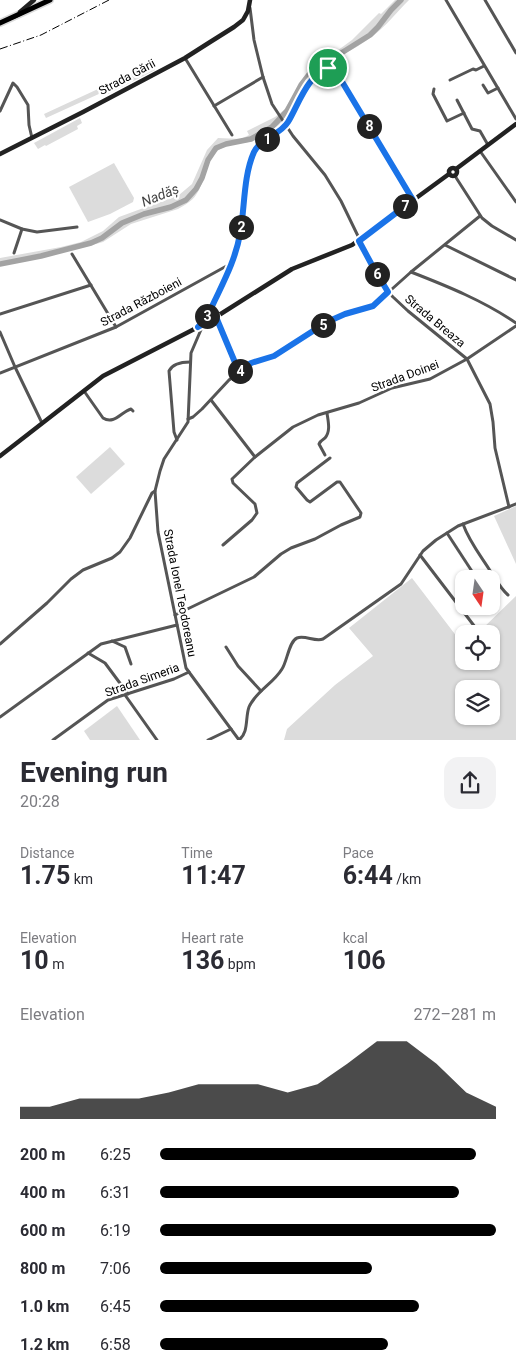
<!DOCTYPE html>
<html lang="en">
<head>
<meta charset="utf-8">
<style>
  body { margin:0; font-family:Roboto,sans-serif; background:#f2f2f3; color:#2b2b33; height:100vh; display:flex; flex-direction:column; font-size:19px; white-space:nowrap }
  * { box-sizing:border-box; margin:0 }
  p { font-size:16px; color:#7c7c81 }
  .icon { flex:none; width:28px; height:28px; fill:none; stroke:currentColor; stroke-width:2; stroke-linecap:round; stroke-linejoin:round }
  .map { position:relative; height:740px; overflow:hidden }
  .side { display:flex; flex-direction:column; background:#fff; flex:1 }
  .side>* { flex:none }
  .needle { width:32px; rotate:167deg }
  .buttons { position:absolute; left:455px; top:570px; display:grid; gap:10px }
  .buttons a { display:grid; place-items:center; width:45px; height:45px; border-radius:10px; background:#fff; box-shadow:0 1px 4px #0004; font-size:25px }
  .pin { position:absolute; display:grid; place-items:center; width:42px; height:42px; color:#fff; margin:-21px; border:2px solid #fff; border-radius:50%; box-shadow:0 1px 5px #0007 }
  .km { position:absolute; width:25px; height:25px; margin:-12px; border-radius:50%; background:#222; color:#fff; font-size:14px; line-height:25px; text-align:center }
  .round { display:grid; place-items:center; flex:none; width:52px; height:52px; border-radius:15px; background:#f2f2f3 }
  .headline { display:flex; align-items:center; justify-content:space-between; height:85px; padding:0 20px }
  h1 { font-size:28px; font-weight:700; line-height:38px }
  .metrics { display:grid; grid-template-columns:repeat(3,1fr); gap:8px; height:85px; padding:5px 20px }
  .metrics div { display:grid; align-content:center }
  .metrics b { font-size:25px; font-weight:700 }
  .metrics small { font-size:14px; font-weight:400 }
  .metrics p { font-size:14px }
  .chart { height:140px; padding:10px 20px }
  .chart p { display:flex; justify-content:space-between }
  .chart svg { width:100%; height:90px; margin-top:5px; fill:#000; opacity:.7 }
  ul { padding:0 20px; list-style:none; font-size:16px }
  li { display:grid; grid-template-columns:80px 60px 1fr; align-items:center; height:38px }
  li i { height:12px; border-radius:6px; background:#000 }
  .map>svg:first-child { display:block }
  .green { fill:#dcdcdc; fill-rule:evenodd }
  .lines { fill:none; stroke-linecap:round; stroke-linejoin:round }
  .river { stroke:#a3a3a3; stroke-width:5.5 }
  .primary-casing { stroke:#dbdbdb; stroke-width:8 }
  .street { stroke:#555; stroke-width:3 }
  .secondary { stroke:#222; stroke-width:4.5 }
  .primary { stroke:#000; stroke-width:5 }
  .tram { stroke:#000; stroke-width:1 }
  .rail { stroke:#000; stroke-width:1; stroke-dasharray:8 2.5 1 2.5; stroke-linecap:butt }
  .route-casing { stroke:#fff; stroke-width:10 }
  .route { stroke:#1a73e8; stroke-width:6 }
  .labels { text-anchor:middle; stroke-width:4.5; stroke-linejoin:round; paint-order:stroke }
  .street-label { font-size:12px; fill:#000; stroke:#fff }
  .water-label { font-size:14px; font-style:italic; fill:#444; stroke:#fff }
</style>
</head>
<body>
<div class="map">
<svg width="516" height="740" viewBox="0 0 516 740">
  <rect width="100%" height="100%" fill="#fff"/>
  <g class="green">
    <path d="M395 0H409C397 12 386 26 373 36 360 46 346 52 333 61L334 63 310 79 285 117 280 128 257 142 256 140C245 144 231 143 222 148 205 157 207 180 196 195 192 201 185 205 178 209L131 224 103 242 96 244 0 265V258L61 247 81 242 103 231 119 217 179 195 192 184 207 150 218 138 241 139 249 135 247 131 275 117 284 110 308 72 352 40 379 13 381 14Z"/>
    <polygon points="152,64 155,70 104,96 101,93 46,118 44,114"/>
    <polygon points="80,118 82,123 77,126 78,129 46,146 45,145 38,149 34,143"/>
    <polygon points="114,163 134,198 133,202 110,214 88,222 69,187"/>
    <polygon points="110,447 125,464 91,494 76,477"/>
    <polygon points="516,506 516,564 494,516"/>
    <path d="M412 578 464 646V661H491V634H477L516 596V740H284L287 729 335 685 373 656 349 628ZM464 689H491V716H464Z"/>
    <polygon points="117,706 140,740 90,740 84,731"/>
  </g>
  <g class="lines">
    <polyline class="river" points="0,264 41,256 91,243 102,238 122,223 144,214 171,207 186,200 196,189 202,178 208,160 216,148 226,144 251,139 272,127 287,111 301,85 311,72 370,35 378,27 391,10 401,0"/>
    <defs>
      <polyline id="primary" points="0,23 50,0"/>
    </defs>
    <use href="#primary" class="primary-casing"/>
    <g class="street">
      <polyline points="446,0 516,119"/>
      <polyline points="485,0 516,53"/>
      <polyline points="250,8 254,40 263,77 272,104 293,136 325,175 341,201 373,267 388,292 393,297 408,311 467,359 490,404 493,422 495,448 509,507"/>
      <polyline points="185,58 232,135"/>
      <polyline points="450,80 473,69 476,70 484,66"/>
      <polyline points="483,85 488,93 498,88"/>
      <polyline points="434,89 433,94 447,121 464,113"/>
      <polyline points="457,100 472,129 480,131 488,145"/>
      <polyline points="214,106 263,77"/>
      <polyline points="0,111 13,83 17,87 28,105 29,125 32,138"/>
      <polyline points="480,151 516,202"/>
      <polyline points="455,176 482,218 492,226 516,240"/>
      <polyline points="0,220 22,229 37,232 77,227"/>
      <polyline points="445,245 516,280"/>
      <polyline points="14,253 22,229"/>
      <polyline points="72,254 116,327"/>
      <path d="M411 272C447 286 484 301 516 323"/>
      <polyline points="0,314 91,285"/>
      <polyline points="217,317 239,372"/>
      <polyline points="0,332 15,367 42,423"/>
      <polyline points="0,373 116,327 232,263"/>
      <path d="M84 391 103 418C114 425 121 412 131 409L133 411"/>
      <polyline points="211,400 255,457"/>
      <polyline points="188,419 193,417 202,409 229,380 247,366 274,356 327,322 345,314 373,306 411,272 480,216"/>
      <path d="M177 440 174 432 169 371C173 363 182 362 190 362"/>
      <path d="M325 455 319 444C320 441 322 440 325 438 331 431 328 421 327 413"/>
      <path d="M463 524C469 541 480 555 489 569 495 578 500 588 508 595"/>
      <polyline points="447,533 477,579"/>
      <polyline points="223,545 252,520 257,513 255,504 233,483 232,479 255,457 293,427 318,415 359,403 392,388 430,379 467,359 516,326"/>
      <polyline points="420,555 475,627"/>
      <polyline points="491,601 495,607"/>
      <polyline points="175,615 254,577 281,554 291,548 315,539 341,525 360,517 361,513 340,482 337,482 310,502 307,500 296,487 297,483 330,458"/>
      <polyline points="112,641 125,647 131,664"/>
      <polyline points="0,644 47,603 71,579 83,570 112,558 120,552 130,538 152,493 155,491"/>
      <polyline points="226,647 238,666 261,691"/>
      <polyline points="88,653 105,663 128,694"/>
      <polyline points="125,695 157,740"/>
      <polyline points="0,717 101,644 177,625"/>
      <polyline points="53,740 108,700 174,679 189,672"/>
      <polyline points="208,740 231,729"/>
      <polyline points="239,740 186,668 158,532 155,491 160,471 164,459 188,422 191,353 203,325 235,255 240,233 248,172 252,159 257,147 286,126 309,84 318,75 328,68 331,67 335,70 413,200"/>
      <path d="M239 740C249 732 245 718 249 707 256 691 273 684 282 669 287 662 289 641 297 638 305 635 315 642 323 639L401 584 423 551 436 540 458 526 516 504"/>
    </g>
    <g class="secondary">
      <polyline points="20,12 34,0"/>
      <polyline points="0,154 83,112 185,58 207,44 234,27 243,20 248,11 250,0"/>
      <circle cx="453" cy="172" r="4"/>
      <polyline points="456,169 516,124"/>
      <polyline points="0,456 103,376 208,322 292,269 352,245 449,174"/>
    </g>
    <use href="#primary" class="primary"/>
    <polyline class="tram" points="0,24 15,18 51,0"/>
    <polyline class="rail" points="0,49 41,35 109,0"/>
  </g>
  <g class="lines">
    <defs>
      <path id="route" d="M331 67 335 70 413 200 359 241 373 267 388 292 373 306 345 314 327 322 274 356 251 363 239 372 216 317 198 327C207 319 211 308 216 298 226 277 236 257 240 234 245 208 243 177 254 152 261 138 280 135 288 122 299 104 307 74 331 67Z"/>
    </defs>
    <use href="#route" class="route-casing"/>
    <use href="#route" class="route"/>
  </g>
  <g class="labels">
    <g class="street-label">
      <text transform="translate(127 77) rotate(-28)" y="4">Strada Gării</text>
      <text transform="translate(141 302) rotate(-28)" y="4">Strada Războieni</text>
      <text transform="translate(435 321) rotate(40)" y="4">Strada Breaza</text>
      <text transform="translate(405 376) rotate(-20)" y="4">Strada Doinei</text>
      <text transform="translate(180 593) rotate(79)" y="4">Strada Ionel Teodoreanu</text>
      <text transform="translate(142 680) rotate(-20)" y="4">Strada Simeria</text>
    </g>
    <g class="water-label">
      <text transform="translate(160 195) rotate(-22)" y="5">Nadăș</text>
    </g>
  </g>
</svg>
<div class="buttons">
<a><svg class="needle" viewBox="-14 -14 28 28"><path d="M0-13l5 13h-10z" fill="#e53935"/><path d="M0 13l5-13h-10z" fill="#7c7c81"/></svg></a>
<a><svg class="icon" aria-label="locate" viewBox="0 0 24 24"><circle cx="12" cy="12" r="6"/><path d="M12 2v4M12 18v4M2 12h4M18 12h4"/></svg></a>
<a><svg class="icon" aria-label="layers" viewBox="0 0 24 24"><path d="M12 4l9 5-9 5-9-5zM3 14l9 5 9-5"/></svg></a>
</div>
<div class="pin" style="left:328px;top:68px;background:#1e9e55"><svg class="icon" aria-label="arrive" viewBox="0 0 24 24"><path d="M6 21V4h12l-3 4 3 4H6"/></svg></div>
<b class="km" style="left:267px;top:139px">1</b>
<b class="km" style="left:241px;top:227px">2</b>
<b class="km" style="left:207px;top:316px">3</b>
<b class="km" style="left:240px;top:371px">4</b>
<b class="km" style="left:323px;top:325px">5</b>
<b class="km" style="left:377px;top:274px">6</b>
<b class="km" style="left:405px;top:206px">7</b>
<b class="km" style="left:369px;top:126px">8</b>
</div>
<section class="side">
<div class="headline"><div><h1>Evening run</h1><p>20:28</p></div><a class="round"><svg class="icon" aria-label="share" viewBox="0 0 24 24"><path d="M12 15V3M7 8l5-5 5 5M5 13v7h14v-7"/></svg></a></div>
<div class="metrics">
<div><p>Distance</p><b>1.75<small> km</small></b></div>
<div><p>Time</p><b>11:47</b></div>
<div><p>Pace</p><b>6:44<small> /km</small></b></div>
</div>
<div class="metrics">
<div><p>Elevation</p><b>10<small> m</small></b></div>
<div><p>Heart rate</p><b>136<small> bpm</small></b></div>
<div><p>kcal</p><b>106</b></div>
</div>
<div class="chart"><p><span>Elevation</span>272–281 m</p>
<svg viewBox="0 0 160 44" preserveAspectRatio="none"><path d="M0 44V38L10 38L20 34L30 34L40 34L50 31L60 27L70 27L80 27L90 31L100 27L110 17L120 6L130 6L140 17L150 31L160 38V44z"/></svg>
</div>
<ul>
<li><b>200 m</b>6:25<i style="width:94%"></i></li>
<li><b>400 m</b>6:31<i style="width:89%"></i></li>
<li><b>600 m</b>6:19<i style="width:100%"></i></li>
<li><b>800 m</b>7:06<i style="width:63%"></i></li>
<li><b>1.0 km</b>6:45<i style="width:77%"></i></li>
<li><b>1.2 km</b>6:58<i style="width:68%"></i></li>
</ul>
</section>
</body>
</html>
